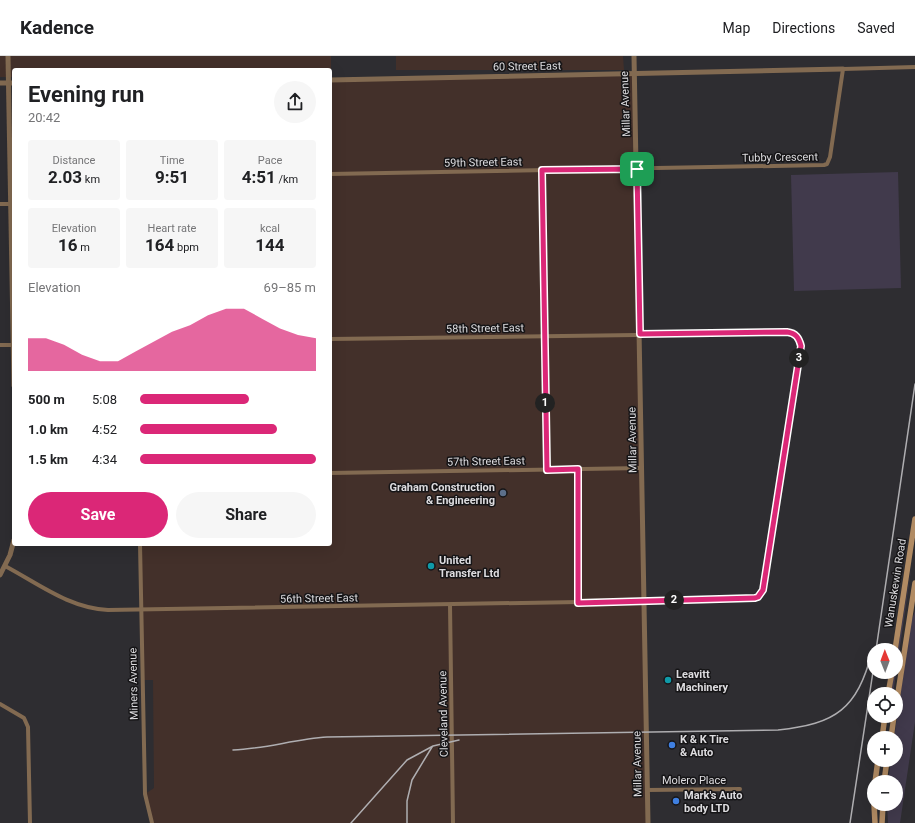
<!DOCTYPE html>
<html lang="en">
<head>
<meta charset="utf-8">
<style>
  body { margin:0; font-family:Roboto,sans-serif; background:#f6f6f6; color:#202124; height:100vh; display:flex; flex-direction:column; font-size:15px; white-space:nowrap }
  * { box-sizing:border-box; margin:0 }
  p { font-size:13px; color:#757577 }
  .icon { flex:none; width:22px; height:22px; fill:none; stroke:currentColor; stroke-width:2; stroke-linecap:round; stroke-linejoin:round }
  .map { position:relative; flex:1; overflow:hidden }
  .panel { position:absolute; left:12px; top:12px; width:320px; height:478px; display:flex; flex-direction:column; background:#fff; border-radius:4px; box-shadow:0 4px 16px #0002 }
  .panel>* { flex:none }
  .needle { width:26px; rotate:359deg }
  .fabs { position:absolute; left:867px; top:587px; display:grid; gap:8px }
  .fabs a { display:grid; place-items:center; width:36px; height:36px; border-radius:50%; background:#fff; box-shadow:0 4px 16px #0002; font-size:20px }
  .pin { position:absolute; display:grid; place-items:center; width:34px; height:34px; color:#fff; margin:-17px; border-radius:8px; box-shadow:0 2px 6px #0006 }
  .km { position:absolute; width:20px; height:20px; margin:-10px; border-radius:50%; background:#222; color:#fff; font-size:11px; line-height:20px; text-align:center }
  .round { display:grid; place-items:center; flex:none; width:42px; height:42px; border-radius:21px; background:#f6f6f6 }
  .summary { display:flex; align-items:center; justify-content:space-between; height:68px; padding:0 16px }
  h1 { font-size:22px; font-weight:700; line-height:30px }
  .figures { display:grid; grid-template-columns:repeat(3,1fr); gap:6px; height:68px; padding:4px 16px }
  .figures div { display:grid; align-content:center; border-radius:4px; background:#f6f6f6; text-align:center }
  .figures b { font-size:17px; font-weight:700 }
  .figures small { font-size:11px; font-weight:400 }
  .figures p { font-size:11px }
  .chart { height:112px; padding:8px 16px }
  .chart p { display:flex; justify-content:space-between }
  .chart svg { width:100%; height:72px; margin-top:4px; fill:#db2777; opacity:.7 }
  .action { display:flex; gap:8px; margin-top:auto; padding:8px 16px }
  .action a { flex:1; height:46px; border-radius:24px; background:#db2777; color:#fff; font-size:16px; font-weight:700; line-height:46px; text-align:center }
  .action a+a { background:#f6f6f6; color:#202124 }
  ul { padding:0 16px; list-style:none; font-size:13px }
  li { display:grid; grid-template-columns:64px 48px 1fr; align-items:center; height:30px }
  li i { height:10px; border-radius:5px; background:#db2777 }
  header { display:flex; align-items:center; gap:24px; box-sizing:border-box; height:56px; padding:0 20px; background:#fff; border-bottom:1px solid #e0e0e0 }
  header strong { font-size:19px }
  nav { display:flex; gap:22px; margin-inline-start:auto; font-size:14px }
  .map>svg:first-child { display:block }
  .industrial { fill:#43302a }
  .green { fill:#413a4c }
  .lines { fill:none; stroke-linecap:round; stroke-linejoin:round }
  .minor { stroke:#826a51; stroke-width:4 }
  .tertiary { stroke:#826a51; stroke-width:5 }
  .secondary { stroke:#b18b63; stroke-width:5.5 }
  .rail { stroke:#afaeb1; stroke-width:1.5 }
  .route-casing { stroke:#fff; stroke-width:8 }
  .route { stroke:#db2777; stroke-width:5 }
  .service-dot { fill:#5c6f8a; stroke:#161517; stroke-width:1.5 }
  .culture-dot { fill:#0f9aa8; stroke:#161517; stroke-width:1.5 }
  .shop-dot { fill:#3f7fe0; stroke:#161517; stroke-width:1.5 }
  .labels { text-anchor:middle; stroke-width:3; stroke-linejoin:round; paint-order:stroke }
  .street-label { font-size:11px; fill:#dddcdf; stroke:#161517 }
  .poi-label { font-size:11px; font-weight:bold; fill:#dddcdf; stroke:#161517; text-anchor:start }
</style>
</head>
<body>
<header>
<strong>Kadence</strong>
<nav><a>Map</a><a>Directions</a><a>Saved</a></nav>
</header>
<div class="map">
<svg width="915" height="767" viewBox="0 0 915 767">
  <rect width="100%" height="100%" fill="#2e2d31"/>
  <g class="industrial">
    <polygon points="0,0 331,0 331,15 14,14 14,21 0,21"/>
    <polygon points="396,0 623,0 624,14 396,14"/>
    <polygon points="634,19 648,767 152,767 145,738 154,732 153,624 142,624 140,488 330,488 330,24"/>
  </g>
  <g class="green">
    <polygon points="898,116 901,232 794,235 791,119"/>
    <polygon points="911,513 911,514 893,638 891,638 894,616 896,616 896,603"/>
    <polygon points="915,555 915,666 900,767 888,767 887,748 896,748 896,726 888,726 891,704 896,704 896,682 894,682 911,566"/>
  </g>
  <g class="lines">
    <g class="minor">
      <polyline points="542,114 547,414"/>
      <polyline points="330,118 824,109 827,108 830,101 843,13 915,11"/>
      <polyline points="0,148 11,148"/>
      <polyline points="0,289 14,289"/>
      <polyline points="578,413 578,547"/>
      <polyline points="330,417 642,412"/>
      <polyline points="140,488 145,738 152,767"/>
      <path d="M5 510C39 528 69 552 108 554L751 543 758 541 761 538 801 290 797 280 792 277 330 283"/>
      <polyline points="450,549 453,767"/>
      <polyline points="0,648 24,662 28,671 30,767"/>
      <polyline points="647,734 740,733"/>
    </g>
    <g class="tertiary">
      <polyline points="8,0 14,330"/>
      <polyline points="634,0 648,767"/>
      <polyline points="330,24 843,13"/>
      <polyline points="0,27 14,27"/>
      <polyline points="0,519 10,499 14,484"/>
    </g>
    <g class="secondary">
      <polyline points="895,594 915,463"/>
      <polyline points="888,638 892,616"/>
      <polyline points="896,650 915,527"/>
      <polyline points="882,682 885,660"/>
      <polyline points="891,682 894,660"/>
      <polyline points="875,726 878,704"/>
      <polyline points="884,726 887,704"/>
      <polyline points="874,748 875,767"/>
      <polyline points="882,767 883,748"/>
    </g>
    <g class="rail">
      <polyline points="876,594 915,328"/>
      <path d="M233 694C265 693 295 683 327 681L778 674C836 668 857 653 872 596"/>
      <polyline points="351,767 407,704 433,690 459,684"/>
      <polyline points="407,767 407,745 412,724 432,691"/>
      <polyline points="850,767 874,609"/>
    </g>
  </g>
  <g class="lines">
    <defs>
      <path id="route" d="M637 113 640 278 787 276C796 277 799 282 801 290L763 534 758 541 755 542 578 547V413L547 414 542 114Z"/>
    </defs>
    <use href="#route" class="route-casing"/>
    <use href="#route" class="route"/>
  </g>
  <circle class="service-dot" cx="503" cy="437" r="4"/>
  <g class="culture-dot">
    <circle cx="431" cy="510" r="4"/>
    <circle cx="668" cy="624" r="4"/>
  </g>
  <g class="shop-dot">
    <circle cx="672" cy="689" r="4"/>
    <circle cx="676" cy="745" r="4"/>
  </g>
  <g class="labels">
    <g class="street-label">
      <text transform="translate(527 10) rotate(-1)" y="4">60 Street East</text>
      <text transform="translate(625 48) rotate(-92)" y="4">Millar Avenue</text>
      <text transform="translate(780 101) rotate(-1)" y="4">Tubby Crescent</text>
      <text transform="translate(483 106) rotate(-1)" y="4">59th Street East</text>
      <text transform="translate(485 272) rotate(-1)" y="4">58th Street East</text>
      <text transform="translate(632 384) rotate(-91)" y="4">Millar Avenue</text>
      <text transform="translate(486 405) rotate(-1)" y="4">57th Street East</text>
      <text transform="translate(895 527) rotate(-81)" y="4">Wanuskewin Road</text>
      <text transform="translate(319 542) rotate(-1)" y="4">56th Street East</text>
      <text transform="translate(133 628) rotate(-91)" y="4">Miners Avenue</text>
      <text transform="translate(443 658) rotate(-91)" y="4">Cleveland Avenue</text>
      <text transform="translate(637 708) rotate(-91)" y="4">Millar Avenue</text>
      <text x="694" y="728">Molero Place</text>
    </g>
    <g class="poi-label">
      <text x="495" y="435" text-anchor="end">Graham Construction<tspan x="495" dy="13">&amp; Engineering</tspan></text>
      <text x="439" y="508">United<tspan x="439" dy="13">Transfer Ltd</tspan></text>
      <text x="676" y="622">Leavitt<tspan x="676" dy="13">Machinery</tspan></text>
      <text x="680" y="687">K &amp; K Tire<tspan x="680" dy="13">&amp; Auto</tspan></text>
      <text x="684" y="743">Mark's Auto<tspan x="684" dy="13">body LTD</tspan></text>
    </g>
  </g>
</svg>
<div class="fabs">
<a><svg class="needle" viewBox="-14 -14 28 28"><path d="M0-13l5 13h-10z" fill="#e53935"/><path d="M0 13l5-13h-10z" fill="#757577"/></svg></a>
<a><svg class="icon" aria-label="locate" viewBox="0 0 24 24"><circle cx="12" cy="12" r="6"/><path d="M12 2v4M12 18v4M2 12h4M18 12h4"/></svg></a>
<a>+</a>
<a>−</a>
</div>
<div class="pin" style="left:637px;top:113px;background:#1e9e55"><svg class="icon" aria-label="arrive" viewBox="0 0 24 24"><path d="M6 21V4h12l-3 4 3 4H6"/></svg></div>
<b class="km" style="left:545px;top:347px">1</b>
<b class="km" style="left:674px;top:544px">2</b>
<b class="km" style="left:799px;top:302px">3</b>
<section class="panel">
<div class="summary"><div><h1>Evening run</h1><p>20:42</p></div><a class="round"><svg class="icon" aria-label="share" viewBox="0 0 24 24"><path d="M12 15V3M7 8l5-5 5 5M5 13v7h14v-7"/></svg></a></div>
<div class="figures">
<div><p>Distance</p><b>2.03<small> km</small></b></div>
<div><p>Time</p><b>9:51</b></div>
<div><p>Pace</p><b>4:51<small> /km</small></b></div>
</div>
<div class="figures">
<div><p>Elevation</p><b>16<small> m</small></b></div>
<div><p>Heart rate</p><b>164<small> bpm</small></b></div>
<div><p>kcal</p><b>144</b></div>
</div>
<div class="chart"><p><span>Elevation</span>69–85 m</p>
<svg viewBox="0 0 160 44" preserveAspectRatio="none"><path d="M0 44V24L10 24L20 28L30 34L40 38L50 38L60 32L70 26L80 20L90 16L100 10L110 6L120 6L130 12L140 18L150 22L160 24V44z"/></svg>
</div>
<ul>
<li><b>500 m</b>5:08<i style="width:62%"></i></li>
<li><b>1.0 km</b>4:52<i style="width:78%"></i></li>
<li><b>1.5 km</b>4:34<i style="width:100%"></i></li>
</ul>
<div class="action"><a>Save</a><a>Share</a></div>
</section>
</div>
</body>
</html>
